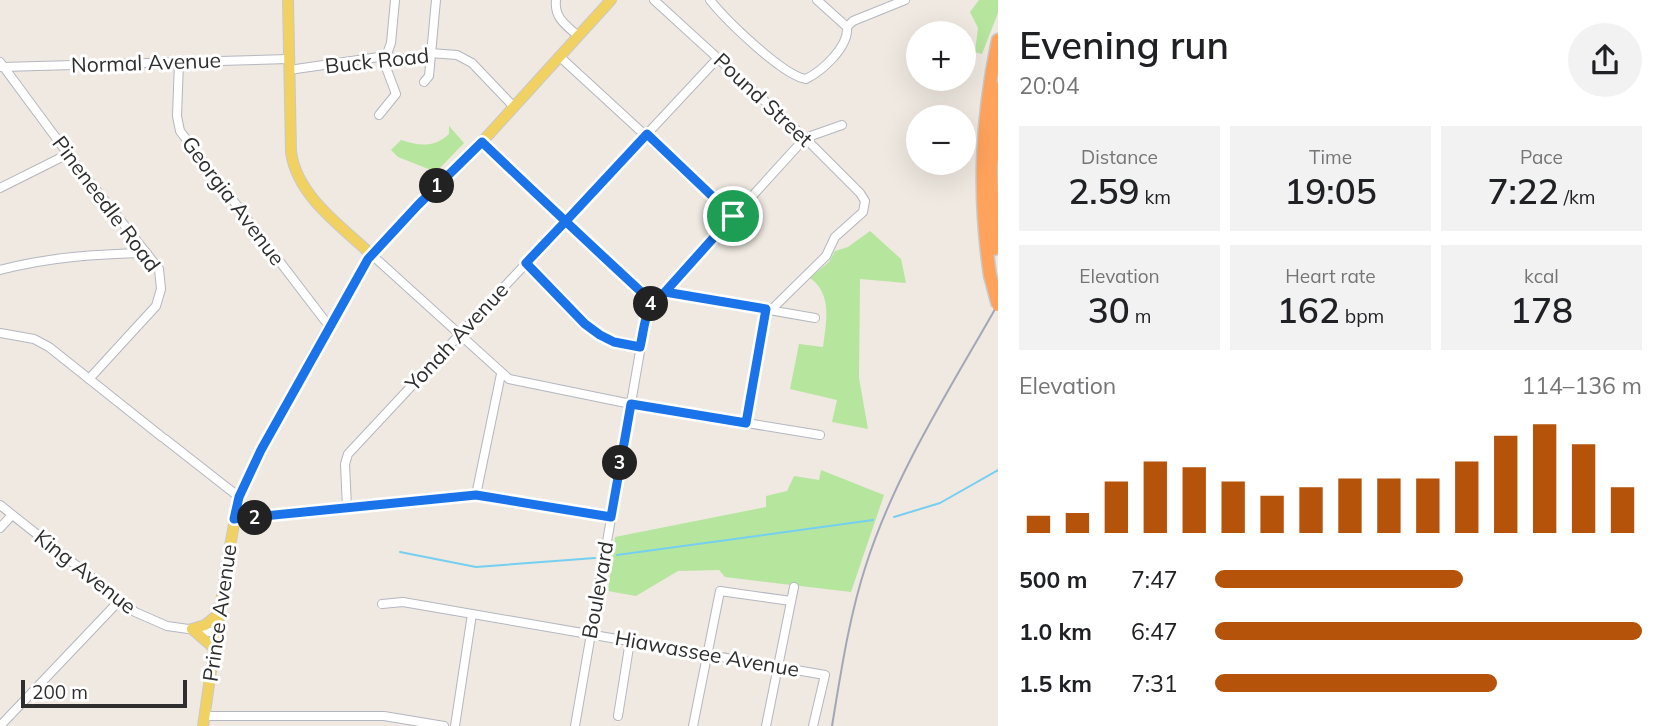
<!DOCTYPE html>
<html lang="en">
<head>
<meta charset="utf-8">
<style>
  body { margin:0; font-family:Mulish,sans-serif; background:#f2f2f2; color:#202124; height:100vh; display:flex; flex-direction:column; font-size:26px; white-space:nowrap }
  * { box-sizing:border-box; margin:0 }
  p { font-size:23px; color:#757577 }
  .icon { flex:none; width:38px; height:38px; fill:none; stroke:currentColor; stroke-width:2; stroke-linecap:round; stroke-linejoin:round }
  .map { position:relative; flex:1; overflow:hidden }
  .sheet { display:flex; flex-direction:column; background:#fff; width:665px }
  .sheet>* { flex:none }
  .fabs { position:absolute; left:906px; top:21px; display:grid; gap:14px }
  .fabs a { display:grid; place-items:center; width:70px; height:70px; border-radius:50%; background:#fff; box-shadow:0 7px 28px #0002; font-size:35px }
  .scale { position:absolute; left:21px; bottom:18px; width:166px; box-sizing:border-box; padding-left:7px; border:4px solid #2e2e2e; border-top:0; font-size:19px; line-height:24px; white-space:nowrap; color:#2e2e2e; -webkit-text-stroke:5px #fff; paint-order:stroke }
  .pin { position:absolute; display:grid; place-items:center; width:60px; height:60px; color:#fff; margin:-30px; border:4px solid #fff; border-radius:50%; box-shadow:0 2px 7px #0007 }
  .km { position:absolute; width:35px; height:35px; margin:-18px; border-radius:50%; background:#222; color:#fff; font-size:19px; line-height:35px; text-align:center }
  .round { display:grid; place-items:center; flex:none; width:74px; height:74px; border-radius:37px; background:#f2f2f2 }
  .headline { display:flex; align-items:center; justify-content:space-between; height:119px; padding:0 21px }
  h1 { font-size:38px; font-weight:600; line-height:52px }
  .figures { display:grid; grid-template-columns:repeat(3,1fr); gap:10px; height:119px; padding:7px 21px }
  .figures div { display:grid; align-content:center; border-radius:0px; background:#f2f2f2; text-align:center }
  .figures b { font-size:35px; font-weight:600 }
  .figures small { font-size:19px; font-weight:400 }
  .figures p { font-size:19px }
  .chart { height:196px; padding:14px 21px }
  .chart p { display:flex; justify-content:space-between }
  .chart svg { width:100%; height:126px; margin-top:7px; stroke:#b45309; stroke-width:6 }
  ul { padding:0 21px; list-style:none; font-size:23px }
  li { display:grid; grid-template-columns:112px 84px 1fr; align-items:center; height:52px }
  li i { height:18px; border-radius:9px; background:#b45309 }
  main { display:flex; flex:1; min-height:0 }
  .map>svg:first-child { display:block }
  .green { fill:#b6e59e }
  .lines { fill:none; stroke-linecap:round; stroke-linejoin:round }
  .stream { stroke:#75cff0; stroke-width:2 }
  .minor-casing { stroke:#b4b7c1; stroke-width:10 }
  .major-casing { stroke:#c9c9c9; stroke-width:12 }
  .highway-casing { stroke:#c9c9c9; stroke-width:15 }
  .minor { stroke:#fff; stroke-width:8 }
  .major { stroke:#f2d163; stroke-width:10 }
  .highway { stroke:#ffa35c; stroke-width:12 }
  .rail { stroke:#a3a6b8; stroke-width:2 }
  .highway-bridge-casing { stroke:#c9c9c9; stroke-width:15; stroke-linecap:butt }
  .highway-bridge { stroke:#ffa35c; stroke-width:12 }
  .route-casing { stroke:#fff; stroke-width:14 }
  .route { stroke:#1a73e8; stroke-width:9 }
  .labels { text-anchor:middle; stroke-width:6; stroke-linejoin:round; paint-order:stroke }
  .street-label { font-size:21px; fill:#2e2e2e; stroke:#fff }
</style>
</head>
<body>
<main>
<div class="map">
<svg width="998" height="726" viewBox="0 0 998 726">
  <rect width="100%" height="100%" fill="#efe9e1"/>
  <g class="green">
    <polygon points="979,0 998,0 998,13 982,54 975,52 978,28 970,12"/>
    <path d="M449 126 464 143 436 172 398 157 391 150 401 140C419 146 434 148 449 134Z"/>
    <path d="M870 231 901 259 906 283 860 279 859 378 868 429 832 422 837 400 790 389 799 344 823 347C826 323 833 294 810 278L829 262 835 251 848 247Z"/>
    <polygon points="821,470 884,495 851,592 725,577 719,570 678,571 636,596 608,591 615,537 766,507 766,496 787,491 794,476 819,480"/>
  </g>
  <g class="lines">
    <g class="stream">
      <polyline points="894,517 940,503 998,470"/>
      <polyline points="400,552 476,567 595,558"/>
      <polyline points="617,555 873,520"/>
    </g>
    <defs>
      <g id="minor">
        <path d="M556 0C554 18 566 25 578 36"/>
        <polyline points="654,0 805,138 860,193 865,201 863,212 835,237 826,256 771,310"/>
        <path d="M710 0C725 19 783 76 806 79 822 71 849 47 847 27L817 0"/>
        <polyline points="847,27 853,21 905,0"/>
        <polyline points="559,56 733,216"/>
        <polyline points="0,62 68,154 159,269 161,289 156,306 89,379"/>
        <polyline points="179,62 177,116 180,131 329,326"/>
        <polyline points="2,67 289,59"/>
        <polyline points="289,70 379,57 411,59 430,53 457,55 472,63 514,107"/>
        <polyline points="424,82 429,76 436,0"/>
        <polyline points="379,115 396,94 384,62 391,43 395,0"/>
        <polyline points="482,142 652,302"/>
        <polyline points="0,188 68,154"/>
        <polyline points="372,255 509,379 631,404 820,435"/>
        <path d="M526 263C547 285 585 333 613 342 621 345 631 345 640 347"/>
        <path d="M0 270C49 257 97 254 147 253"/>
        <polyline points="665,292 815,318"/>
        <polyline points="0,333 34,339 49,347 162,437"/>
        <polyline points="746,423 766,309"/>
        <polyline points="165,439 239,497"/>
        <polyline points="476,495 501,374"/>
        <polyline points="0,505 135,612 167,626 217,633"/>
        <polyline points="347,508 345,464 348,454 718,58"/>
        <polyline points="234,518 476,495 611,517"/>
        <polyline points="0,528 12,515"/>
        <polyline points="382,604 403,602 825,675 813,726"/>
        <polyline points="205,716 384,716 444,726"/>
        <polyline points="618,716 630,641"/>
        <polyline points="0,726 119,601"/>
        <polyline points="455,726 472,614"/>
        <polyline points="575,726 647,311 652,302 665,292 805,138 842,125"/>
        <polyline points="693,726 720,591 791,601"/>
        <polyline points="766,726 794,587"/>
      </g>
      <g id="major">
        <path d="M288 0 291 152C297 196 341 226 372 255"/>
        <polyline points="192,629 205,625 220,613"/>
        <polyline points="192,629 214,648"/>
        <polyline points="203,726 226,568 239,497 270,433 329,326 372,255 418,205 482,142 611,0"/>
      </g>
      <g id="highway">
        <polyline points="994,249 991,169 998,88"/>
        <path d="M990 275C978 193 981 121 998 40"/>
      </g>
    </defs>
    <use href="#minor" class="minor-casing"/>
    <use href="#major" class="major-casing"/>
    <use href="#highway" class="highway-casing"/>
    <use href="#minor" class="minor"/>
    <use href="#major" class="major"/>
    <use href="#highway" class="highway"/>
    <path class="rail" d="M832 726C841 672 849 617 866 565 895 474 951 387 998 304"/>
    <defs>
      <polyline id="highway-bridge" points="990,275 998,305"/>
    </defs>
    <use href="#highway-bridge" class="highway-bridge-casing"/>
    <use href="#highway-bridge" class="highway-bridge"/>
  </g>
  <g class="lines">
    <defs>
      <path id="route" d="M733 216 665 292 652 302C595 249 538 196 482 142L418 205 368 259 261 450 239 497 234 519 476 495 611 517 631 404 746 423 766 309 665 292C643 309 646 321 640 347L614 342 600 335 585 324 526 263 563 224 566 221 647 134 733 216"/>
    </defs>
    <use href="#route" class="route-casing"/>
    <use href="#route" class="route"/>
  </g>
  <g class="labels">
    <g class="street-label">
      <text transform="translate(377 61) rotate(-6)" y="7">Buck Road</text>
      <text transform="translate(146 63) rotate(-2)" y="7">Normal Avenue</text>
      <text transform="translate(763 100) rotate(43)" y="7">Pound Street</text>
      <text transform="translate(233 201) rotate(53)" y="7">Georgia Avenue</text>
      <text transform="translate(106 204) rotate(53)" y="7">Pineneedle Road</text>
      <text transform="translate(457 337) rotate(-47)" y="7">Yonah Avenue</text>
      <text transform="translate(85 572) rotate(38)" y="7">King Avenue</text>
      <text transform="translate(598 590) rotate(-80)" y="7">Boulevard</text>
      <text transform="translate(220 613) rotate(-82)" y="7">Prince Avenue</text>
      <text transform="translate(707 654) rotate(10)" y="7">Hiawassee Avenue</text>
    </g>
  </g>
</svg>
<div class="fabs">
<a>+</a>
<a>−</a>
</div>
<div class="scale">200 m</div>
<div class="pin" style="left:733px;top:216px;background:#1e9e55"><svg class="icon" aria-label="arrive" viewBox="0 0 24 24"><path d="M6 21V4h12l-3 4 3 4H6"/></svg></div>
<b class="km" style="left:437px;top:186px">1</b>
<b class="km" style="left:255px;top:518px">2</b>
<b class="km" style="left:620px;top:463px">3</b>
<b class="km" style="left:651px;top:304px">4</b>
</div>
<section class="sheet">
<div class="headline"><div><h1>Evening run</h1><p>20:04</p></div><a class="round"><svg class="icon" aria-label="share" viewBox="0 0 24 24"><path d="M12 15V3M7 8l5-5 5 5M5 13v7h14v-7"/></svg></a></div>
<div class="figures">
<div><p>Distance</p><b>2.59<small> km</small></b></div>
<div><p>Time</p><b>19:05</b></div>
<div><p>Pace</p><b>7:22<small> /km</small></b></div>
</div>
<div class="figures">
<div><p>Elevation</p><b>30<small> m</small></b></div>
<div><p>Heart rate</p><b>162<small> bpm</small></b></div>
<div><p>kcal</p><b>178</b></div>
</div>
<div class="chart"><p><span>Elevation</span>114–136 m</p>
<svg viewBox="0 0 160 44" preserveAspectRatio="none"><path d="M5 44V38M15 44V37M25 44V26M35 44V19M45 44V21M55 44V26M65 44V31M75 44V28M85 44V25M95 44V25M105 44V25M115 44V19M125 44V10M135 44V6M145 44V13M155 44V28"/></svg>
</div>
<ul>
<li><b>500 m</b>7:47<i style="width:58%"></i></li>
<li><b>1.0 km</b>6:47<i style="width:100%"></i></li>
<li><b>1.5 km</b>7:31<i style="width:66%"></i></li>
</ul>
</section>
</main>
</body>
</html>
